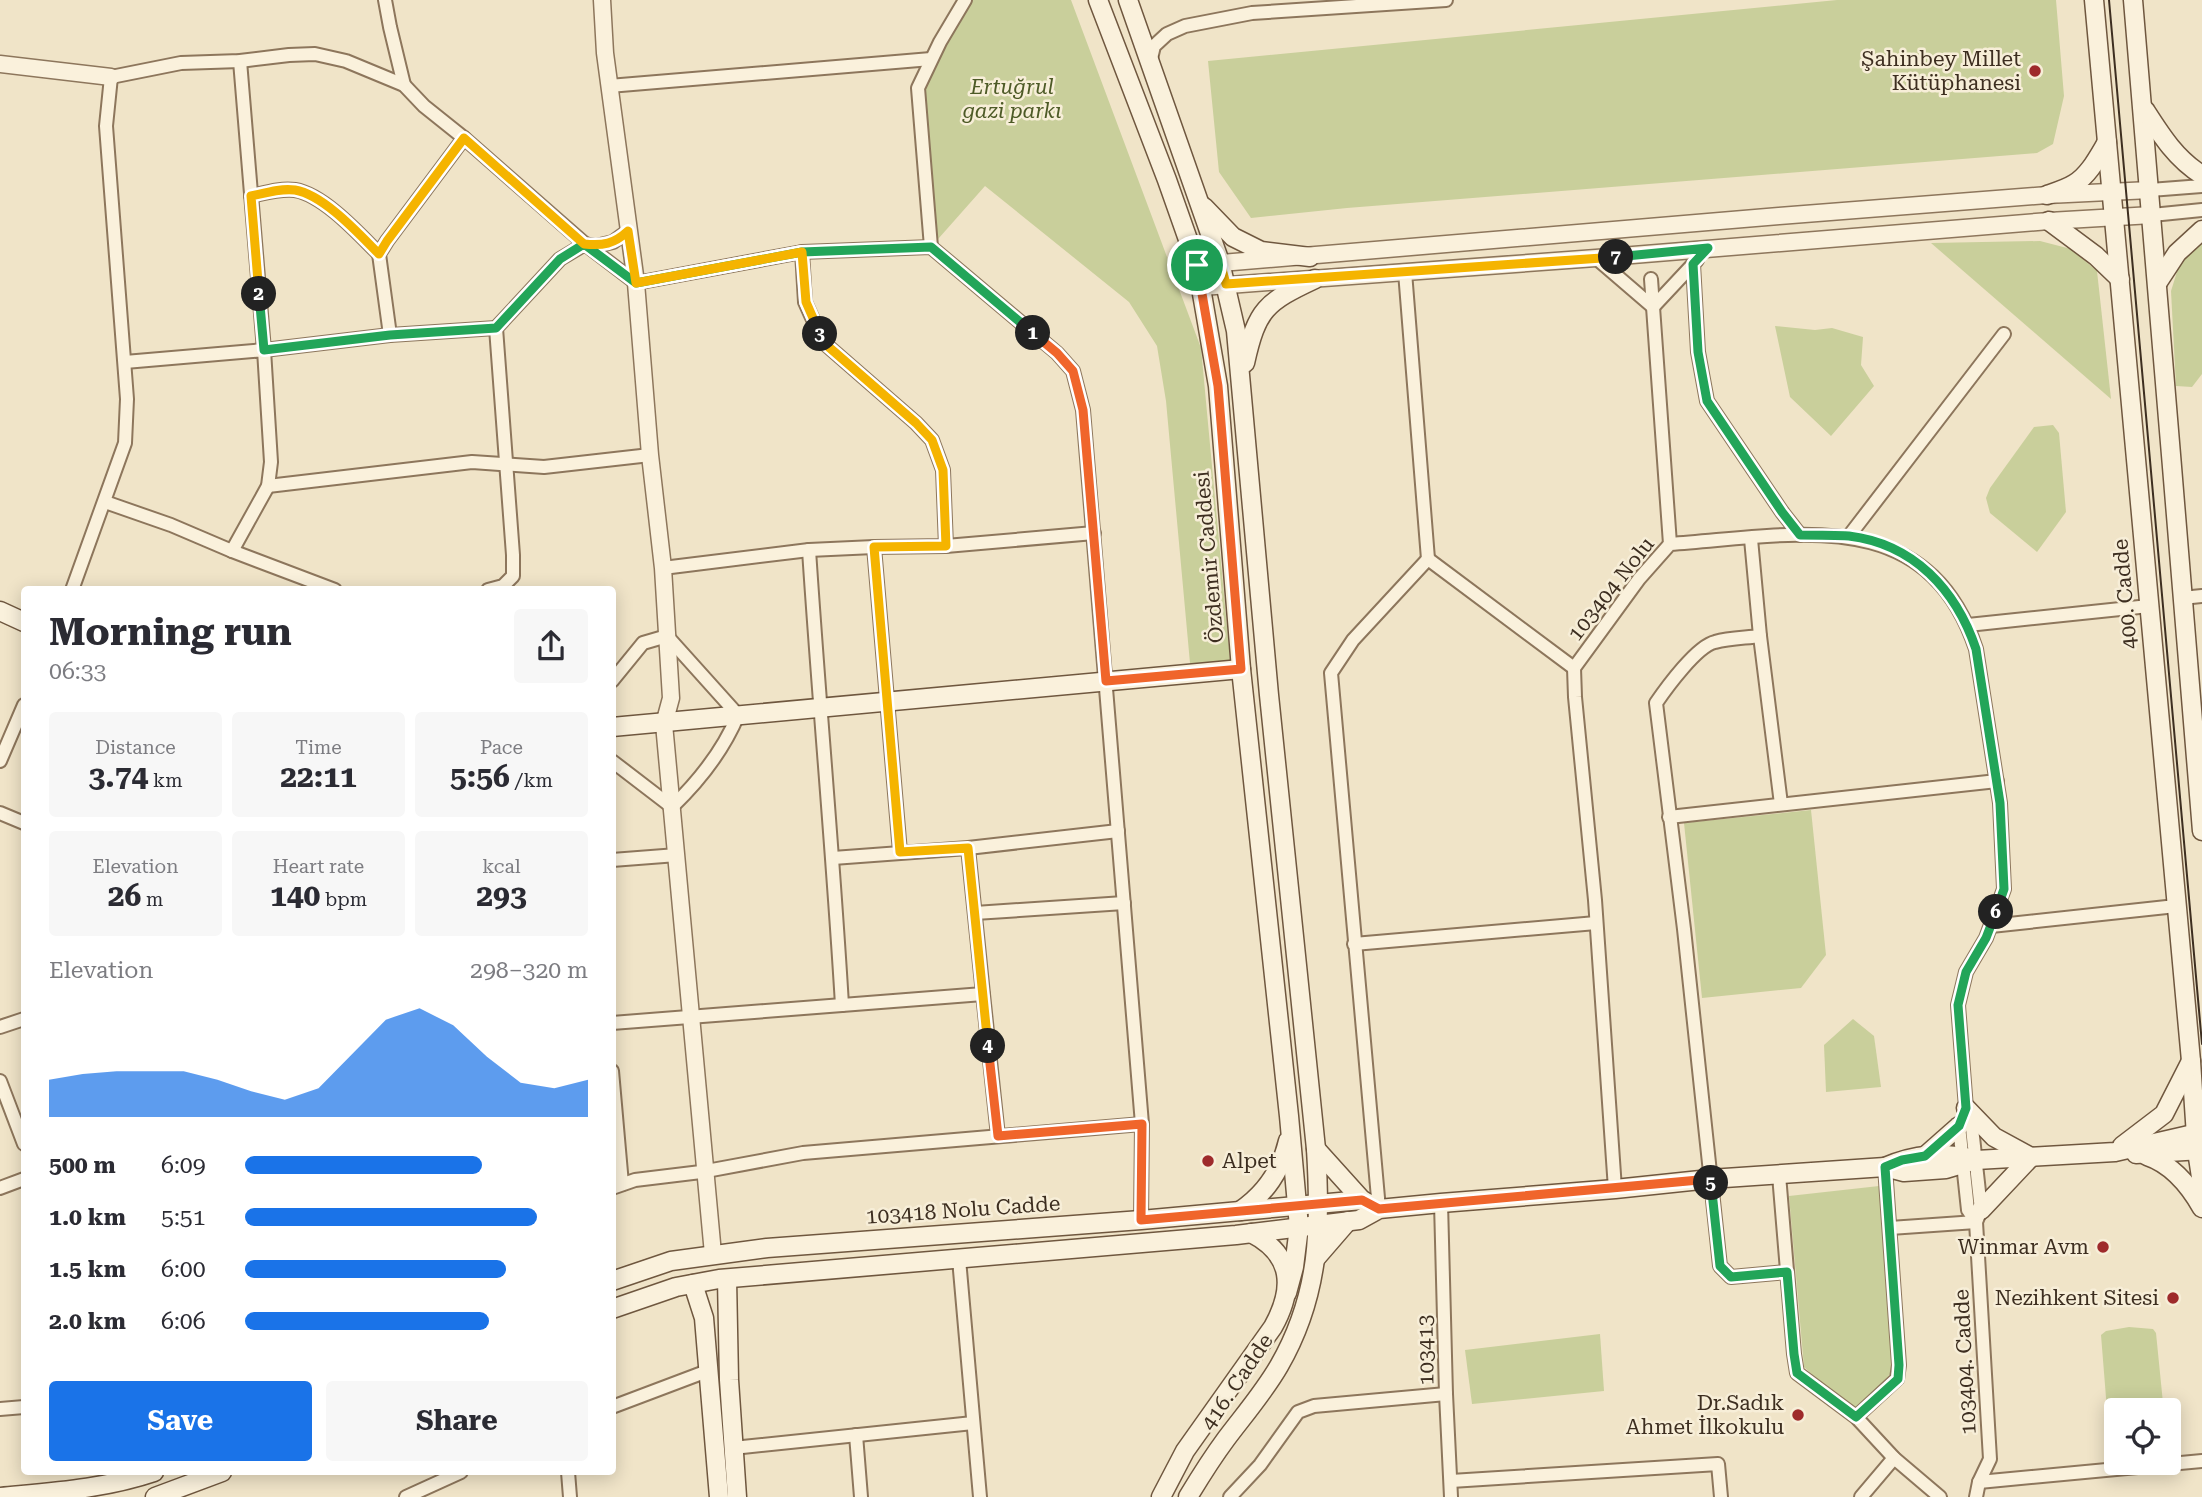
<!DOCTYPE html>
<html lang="en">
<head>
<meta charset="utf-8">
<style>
  body { margin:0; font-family:"Roboto Serif",serif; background:#f7f7f7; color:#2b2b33; height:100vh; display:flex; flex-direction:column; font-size:26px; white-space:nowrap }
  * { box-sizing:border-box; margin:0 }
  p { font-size:23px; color:#7c7c81 }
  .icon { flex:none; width:38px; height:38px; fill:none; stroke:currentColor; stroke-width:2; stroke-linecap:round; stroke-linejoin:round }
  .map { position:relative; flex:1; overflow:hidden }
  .panel { position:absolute; left:21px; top:586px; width:595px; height:889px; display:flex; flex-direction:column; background:#fff; border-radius:7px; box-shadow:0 4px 18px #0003 }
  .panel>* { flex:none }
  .buttons { position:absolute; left:2104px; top:1398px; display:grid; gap:14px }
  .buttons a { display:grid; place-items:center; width:77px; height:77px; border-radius:7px; background:#fff; box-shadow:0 4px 18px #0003; font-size:35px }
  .pin { position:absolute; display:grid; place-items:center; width:60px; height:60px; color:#fff; margin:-30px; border:4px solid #fff; border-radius:50%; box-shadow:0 2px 7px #0007 }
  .km { position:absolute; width:35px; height:35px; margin:-18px; border-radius:50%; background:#222; color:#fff; font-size:19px; line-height:35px; text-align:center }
  .round { display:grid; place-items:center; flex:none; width:74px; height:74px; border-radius:7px; background:#f7f7f7 }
  .head { display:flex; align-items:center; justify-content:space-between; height:119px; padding:0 28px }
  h1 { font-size:38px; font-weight:700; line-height:52px }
  .metrics { display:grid; grid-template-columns:repeat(3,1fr); gap:10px; height:119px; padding:7px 28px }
  .metrics div { display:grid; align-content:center; border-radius:7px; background:#f7f7f7; text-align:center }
  .metrics b { font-size:30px; font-weight:700 }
  .metrics small { font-size:19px; font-weight:400 }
  .metrics p { font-size:19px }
  .chart { height:196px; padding:14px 28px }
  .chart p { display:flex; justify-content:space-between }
  .chart svg { width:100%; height:126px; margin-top:7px; fill:#1a73e8; opacity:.7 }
  .cta { display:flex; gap:14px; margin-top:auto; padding:14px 28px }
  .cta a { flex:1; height:80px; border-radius:7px; background:#1a73e8; color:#fff; font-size:28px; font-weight:700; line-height:80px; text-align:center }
  .cta a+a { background:#f7f7f7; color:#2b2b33 }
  ul { padding:0 28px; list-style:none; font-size:23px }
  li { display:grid; grid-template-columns:112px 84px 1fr; align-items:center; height:52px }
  li i { height:18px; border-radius:9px; background:#1a73e8 }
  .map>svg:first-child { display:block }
  .green { fill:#c9cf9b }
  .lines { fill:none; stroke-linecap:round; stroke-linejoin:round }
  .minor-casing { stroke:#8d765c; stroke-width:16 }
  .tertiary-casing { stroke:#8d765c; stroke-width:19 }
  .secondary-casing { stroke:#6f573f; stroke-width:21 }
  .minor { stroke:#faf1dc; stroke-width:12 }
  .tertiary { stroke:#faf1dc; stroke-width:16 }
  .secondary { stroke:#faf1dc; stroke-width:18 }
  .tram { stroke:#3d2e20; stroke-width:2 }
  .split-1-casing { stroke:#fff; stroke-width:14 }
  .split-2-casing { stroke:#fff; stroke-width:14 }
  .split-3-casing { stroke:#fff; stroke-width:14 }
  .split-4-casing { stroke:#fff; stroke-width:14 }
  .split-5-casing { stroke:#fff; stroke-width:14 }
  .split-6-casing { stroke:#fff; stroke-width:14 }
  .split-7-casing { stroke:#fff; stroke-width:14 }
  .split-8-casing { stroke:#fff; stroke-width:14 }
  .split-1 { stroke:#f0652b; stroke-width:9 }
  .split-2 { stroke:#22a559; stroke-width:9 }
  .split-3 { stroke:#f5b400; stroke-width:9 }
  .split-4 { stroke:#f5b400; stroke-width:9 }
  .split-5 { stroke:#f0652b; stroke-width:9 }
  .split-6 { stroke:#22a559; stroke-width:9 }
  .split-7 { stroke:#22a559; stroke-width:9 }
  .split-8 { stroke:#f5b400; stroke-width:9 }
  .poi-dot { fill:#9e2a2b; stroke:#f7eed8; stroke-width:2.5 }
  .labels { text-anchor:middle; stroke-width:5; stroke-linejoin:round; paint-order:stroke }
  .poi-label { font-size:21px; fill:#3d2e20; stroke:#f7eed8; text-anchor:end }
  .park-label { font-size:21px; font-style:italic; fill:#4d5a26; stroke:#f7eed8 }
  .street-label { font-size:21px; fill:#3d2e20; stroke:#f7eed8 }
</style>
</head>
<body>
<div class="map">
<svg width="2202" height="1497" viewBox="0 0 2202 1497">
  <rect width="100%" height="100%" fill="#f0e4c8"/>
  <g class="green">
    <polygon points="965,0 1071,0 1201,348 1231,670 1191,674 1166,401 1157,346 1129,302 985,186 931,247 918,88"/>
    <polygon points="1837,0 2056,0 2064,96 2053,144 2037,153 1347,208 1251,218 1219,172 1208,61"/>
    <polygon points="2040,241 2071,249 2097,271 2111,399 1931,243"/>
    <polygon points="2202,241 2202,374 2192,387 2176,386 2171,291 2180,262"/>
    <polygon points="1775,326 1815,330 1832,328 1863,337 1861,365 1874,386 1831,436 1790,397"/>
    <polygon points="2053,425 2059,433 2066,512 2037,552 1990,513 1986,498 1990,488 2034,427"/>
    <polygon points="1811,810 1826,955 1801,988 1702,998 1684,823"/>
    <polygon points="1853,1019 1874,1036 1881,1087 1826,1092 1824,1045"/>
    <polygon points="1879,1186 1893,1371 1870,1396 1853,1409 1844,1404 1804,1367 1789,1196"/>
    <polygon points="2129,1327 2153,1329 2156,1333 2163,1403 2157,1410 2116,1410 2116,1415 2110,1415 2107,1410 2101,1335 2106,1331"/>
    <polygon points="1600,1334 1604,1391 1472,1404 1465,1350"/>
  </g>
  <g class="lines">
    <defs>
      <g id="minor">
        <polyline points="385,0 390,27 404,85"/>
        <polyline points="240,61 264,350 390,335 496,328"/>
        <polyline points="1150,63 1154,46 1167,34 1185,26 1252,13 1446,0"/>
        <polyline points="609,86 931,59"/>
        <polyline points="2150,190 2202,186"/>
        <path d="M251 196C265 193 280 188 295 190 324 195 359 234 379 254"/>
        <polyline points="2152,215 2202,210"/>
        <polyline points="931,247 918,88 940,42 965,0"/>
        <polyline points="802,252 805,302 823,342 916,423 932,440 943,470 946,546"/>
        <polyline points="1596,258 1653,307 1697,260"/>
        <polyline points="1693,264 1698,352 1707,401 1782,512 1800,535"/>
        <polyline points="1405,272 1428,559"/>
        <polyline points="1651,279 1670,544"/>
        <polyline points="390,335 379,254 387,241 464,138"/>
        <polyline points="125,362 264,350 271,462 268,486 232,551"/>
        <polyline points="268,486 472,462 544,467 650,455"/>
        <polyline points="105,502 171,525 232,551 335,590"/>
        <polyline points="1849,536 2004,334"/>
        <polyline points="1751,539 1760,636 1781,804"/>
        <polyline points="874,547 900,852"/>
        <path d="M809 550C819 702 833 853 842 1005"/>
        <polyline points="663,568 809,550 874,547 946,546 1094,533"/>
        <polyline points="72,590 125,443 127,399 106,126 111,77 181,63 240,61 289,55 315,54 346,61 404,85 424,106 464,138 585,244 636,283 802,252 931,247 1057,353 1073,371 1083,410 1142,1124 1141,1220"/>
        <polyline points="488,590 503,586 513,576 513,555 496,328 560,259 585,244 596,246 613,242 628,231"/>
        <polyline points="2182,598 2202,596"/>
        <polyline points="1968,625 2149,606"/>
        <path d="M1760 636C1745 638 1729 638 1715 642 1697 646 1667 687 1656 703L1684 929 1720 1266 1731 1277 1787 1272"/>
        <path d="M612 681 643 643 667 636 738 715C723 751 700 780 672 807L612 761"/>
        <polyline points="0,761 24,705"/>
        <polyline points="0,813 24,823"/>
        <polyline points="1669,817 1997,781"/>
        <polyline points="833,858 968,848 1118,831"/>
        <polyline points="612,860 677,855"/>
        <polyline points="975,913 1124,903"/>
        <polyline points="1991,926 2176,906"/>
        <polyline points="1354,944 1596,923"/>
        <polyline points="983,994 998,1136"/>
        <polyline points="612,1023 983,994 968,848"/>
        <polyline points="0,1027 24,1019"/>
        <polyline points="612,1071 622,1184"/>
        <polyline points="0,1081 24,1144"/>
        <polyline points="1961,1122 1959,1126 1968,1210 1976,1222"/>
        <polyline points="1779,1175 1794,1354 1797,1373 1856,1417 1894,1458 1940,1497"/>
        <polyline points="0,1188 24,1179"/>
        <polyline points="612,1188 635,1180 701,1172 803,1153 1142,1124"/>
        <path d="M1615 1189 1595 900 1575 697 1574 668 1639 579 1670 544C1791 536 1927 501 1976 649L2000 803 2004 889 1986 938 1966 972 1958 1005 1966 1108 1972 1128 1981 1210 1976 1222 1990 1459 1979 1482 1976 1497"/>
        <polyline points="1441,1203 1446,1394 1451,1497"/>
        <polyline points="1379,1209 1331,673 1353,640 1428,559 1574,668"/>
        <polyline points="1890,1228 1976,1222"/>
        <polyline points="959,1259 980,1497"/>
        <polyline points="612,1407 710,1370"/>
        <polyline points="0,1409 24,1407"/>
        <polyline points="1856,1417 1897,1379 1899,1365 1885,1167"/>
        <polyline points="856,1435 861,1497"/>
        <polyline points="733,1448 973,1423"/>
        <polyline points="568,1472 570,1497"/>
        <polyline points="1451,1481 1718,1464 1721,1497"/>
        <polyline points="1979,1482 2202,1461"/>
        <polyline points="406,1497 461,1472"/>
        <polyline points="1230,1497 1260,1465 1298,1412 1314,1406 1446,1394"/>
        <polyline points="1861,1497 1894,1458"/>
      </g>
      <g id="tertiary">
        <polyline points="602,0 605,53 636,283 650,455 663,568 671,698 664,724 713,1254"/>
        <polyline points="0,64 111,77"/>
        <polyline points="1197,265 1779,216 2047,195 2150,190"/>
        <polyline points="1202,287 1596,258 2049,221 2152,215"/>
      </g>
      <g id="secondary">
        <polyline points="1098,0 1167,180 1197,265 1218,386 1241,669 1289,1116 1299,1227 1294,1267 1287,1293"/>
        <path d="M1128 0 1220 262 1236 331 1269 695 1316 1149C1321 1228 1320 1295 1279 1366 1264 1392 1244 1415 1226 1439 1212 1458 1200 1477 1188 1497"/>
        <polyline points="2094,0 2191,1061 2197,1151 2202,1184"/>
        <path d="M2133 0C2158 277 2178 554 2202 831"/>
        <path d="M2145 110C2161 135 2176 159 2202 175"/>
        <path d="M2047 195C2056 192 2066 189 2074 184 2089 175 2098 157 2107 142"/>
        <polyline points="1204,207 1233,237 1261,251 1310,257"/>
        <polyline points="2049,221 2096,256 2120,279"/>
        <polyline points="2158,282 2177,253 2202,230"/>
        <path d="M1245 363C1257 309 1266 302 1315 279"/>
        <polyline points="0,611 24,622"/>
        <polyline points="612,727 1241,669"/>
        <polyline points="1966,1108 1994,1137 2031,1157 1981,1210"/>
        <polyline points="2122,1146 2164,1114 2191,1061"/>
        <polyline points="1316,1149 1362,1200"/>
        <polyline points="2136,1154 2202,1150"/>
        <polyline points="1925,1156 1959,1126"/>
        <path d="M2147 1156C2171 1164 2189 1185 2202 1208"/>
        <path d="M1885 1167C1915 1154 1942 1152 1974 1159"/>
        <path d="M1240 1211C1265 1194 1281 1171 1288 1141"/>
        <polyline points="1316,1258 1348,1221"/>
        <polyline points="727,1279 729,1380 737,1497"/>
        <polyline points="612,1281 671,1261 767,1248 1141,1220 1362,1200 1379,1209"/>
        <polyline points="693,1284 704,1318 719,1497"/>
        <polyline points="612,1309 676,1287 719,1279 1236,1235 1359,1220 1379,1209 1441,1203 1615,1189 1710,1179 1885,1167 1904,1172 1946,1169 1976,1160 2115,1152 2202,1132"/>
        <path d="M0 1497C52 1492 104 1489 154 1472"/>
        <polyline points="155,1497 222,1472"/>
        <path d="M1161 1497 1185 1451 1273 1327C1294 1289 1294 1255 1251 1233"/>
      </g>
    </defs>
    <use href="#minor" class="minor-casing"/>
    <use href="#tertiary" class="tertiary-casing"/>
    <use href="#secondary" class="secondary-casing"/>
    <use href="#minor" class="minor"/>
    <use href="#tertiary" class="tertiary"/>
    <use href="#secondary" class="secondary"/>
    <polyline class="tram" points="2109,0 2202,1044"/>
  </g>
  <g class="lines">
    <defs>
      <polyline id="split-1" points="1033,333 1057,353 1073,371 1083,410 1106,681 1241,669 1218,386 1197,265"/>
      <polyline id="split-2" points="259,294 264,350 390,335 496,328 560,259 584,244 636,283 802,252 931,247 1033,333"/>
      <path id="split-3" d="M259 294 251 196C265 193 280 188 295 190 324 195 359 234 379 254L387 241 464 138 584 244C603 246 614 244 628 231L636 283 802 252 806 302 820 334"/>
      <polyline id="split-4" points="820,334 823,342 916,423 932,440 943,470 946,546 874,547 900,852 968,848 988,1046"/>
      <polyline id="split-5" points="988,1046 998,1136 1142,1124 1141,1220 1362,1200 1379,1209 1710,1179 1711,1183"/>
      <polyline id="split-6" points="1711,1183 1720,1266 1731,1277 1787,1272 1794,1354 1797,1373 1856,1417 1898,1379 1899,1365 1885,1167 1902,1160 1925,1156 1959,1126 1966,1108 1958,1005 1966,972 1986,938 1996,912"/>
      <path id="split-7" d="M1616 257 1708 248 1693 264 1698 352 1707 401 1782 512 1800 535C1816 535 1833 535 1849 536 1914 544 1956 590 1976 649L2000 803 2004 889 1996 912"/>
      <polyline id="split-8" points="1197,265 1220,262 1226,284 1616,257"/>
    </defs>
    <use href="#split-1" class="split-1-casing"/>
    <use href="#split-2" class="split-2-casing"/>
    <use href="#split-3" class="split-3-casing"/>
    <use href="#split-4" class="split-4-casing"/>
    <use href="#split-5" class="split-5-casing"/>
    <use href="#split-6" class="split-6-casing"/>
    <use href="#split-7" class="split-7-casing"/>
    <use href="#split-8" class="split-8-casing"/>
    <use href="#split-1" class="split-1"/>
    <use href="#split-2" class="split-2"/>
    <use href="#split-3" class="split-3"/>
    <use href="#split-4" class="split-4"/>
    <use href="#split-5" class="split-5"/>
    <use href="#split-6" class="split-6"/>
    <use href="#split-7" class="split-7"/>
    <use href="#split-8" class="split-8"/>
  </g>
  <g class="poi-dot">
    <circle cx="2035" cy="71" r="7"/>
    <circle cx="1208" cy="1161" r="7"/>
    <circle cx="2103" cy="1247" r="7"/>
    <circle cx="2173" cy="1298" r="7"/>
    <circle cx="1798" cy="1415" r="7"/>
  </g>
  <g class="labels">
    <g class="poi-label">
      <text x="2021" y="66">Şahinbey Millet<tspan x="2021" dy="24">Kütüphanesi</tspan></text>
      <text x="1222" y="1168" text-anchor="start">Alpet</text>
      <text x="2089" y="1254">Winmar Avm</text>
      <text x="2159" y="1305">Nezihkent Sitesi</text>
      <text x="1784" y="1410">Dr.Sadık<tspan x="1784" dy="24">Ahmet İlkokulu</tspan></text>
    </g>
    <g class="park-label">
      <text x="1012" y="94">Ertuğrul<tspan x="1012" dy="24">gazi parkı</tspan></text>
    </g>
    <g class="street-label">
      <text transform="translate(1209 557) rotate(-95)" y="7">Özdemir Caddesi</text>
      <text transform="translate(1611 589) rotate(-52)" y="7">103404 Nolu</text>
      <text transform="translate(2125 594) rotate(-95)" y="7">400. Cadde</text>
      <text transform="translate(963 1210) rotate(-4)" y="7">103418 Nolu Cadde</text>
      <text transform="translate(1426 1350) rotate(-91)" y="7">103413</text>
      <text transform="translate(1965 1362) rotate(-93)" y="7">103404. Cadde</text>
      <text transform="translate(1237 1382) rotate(-56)" y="7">416. Cadde</text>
    </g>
  </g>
</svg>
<div class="buttons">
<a><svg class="icon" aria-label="locate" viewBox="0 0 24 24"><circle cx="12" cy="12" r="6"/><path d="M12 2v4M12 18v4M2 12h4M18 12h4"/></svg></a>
</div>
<div class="pin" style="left:1197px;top:265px;background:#1e9e55"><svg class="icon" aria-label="arrive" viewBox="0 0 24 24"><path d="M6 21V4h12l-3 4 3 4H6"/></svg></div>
<b class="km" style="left:1033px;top:333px">1</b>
<b class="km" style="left:259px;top:294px">2</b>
<b class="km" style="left:820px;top:334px">3</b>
<b class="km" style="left:988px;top:1046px">4</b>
<b class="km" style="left:1711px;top:1183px">5</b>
<b class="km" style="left:1996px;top:912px">6</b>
<b class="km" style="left:1616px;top:257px">7</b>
<section class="panel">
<div class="head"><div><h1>Morning run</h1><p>06:33</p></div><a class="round"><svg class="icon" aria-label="share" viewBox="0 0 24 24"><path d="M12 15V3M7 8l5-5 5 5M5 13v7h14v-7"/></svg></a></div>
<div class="metrics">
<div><p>Distance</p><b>3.74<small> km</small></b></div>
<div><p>Time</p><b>22:11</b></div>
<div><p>Pace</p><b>5:56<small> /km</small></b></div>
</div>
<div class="metrics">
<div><p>Elevation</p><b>26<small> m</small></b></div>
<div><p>Heart rate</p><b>140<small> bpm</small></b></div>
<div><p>kcal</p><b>293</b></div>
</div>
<div class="chart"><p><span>Elevation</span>298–320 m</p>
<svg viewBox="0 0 160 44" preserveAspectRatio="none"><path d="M0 44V31L10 29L20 28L30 28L40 28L50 31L60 35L70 38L80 34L90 22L100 10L110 6L120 12L130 23L140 32L150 34L160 31V44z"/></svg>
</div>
<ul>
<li><b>500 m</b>6:09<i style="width:69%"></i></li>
<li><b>1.0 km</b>5:51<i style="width:85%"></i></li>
<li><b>1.5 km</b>6:00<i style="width:76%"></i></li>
<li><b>2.0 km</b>6:06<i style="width:71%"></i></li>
</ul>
<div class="cta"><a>Save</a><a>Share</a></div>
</section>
</div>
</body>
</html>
